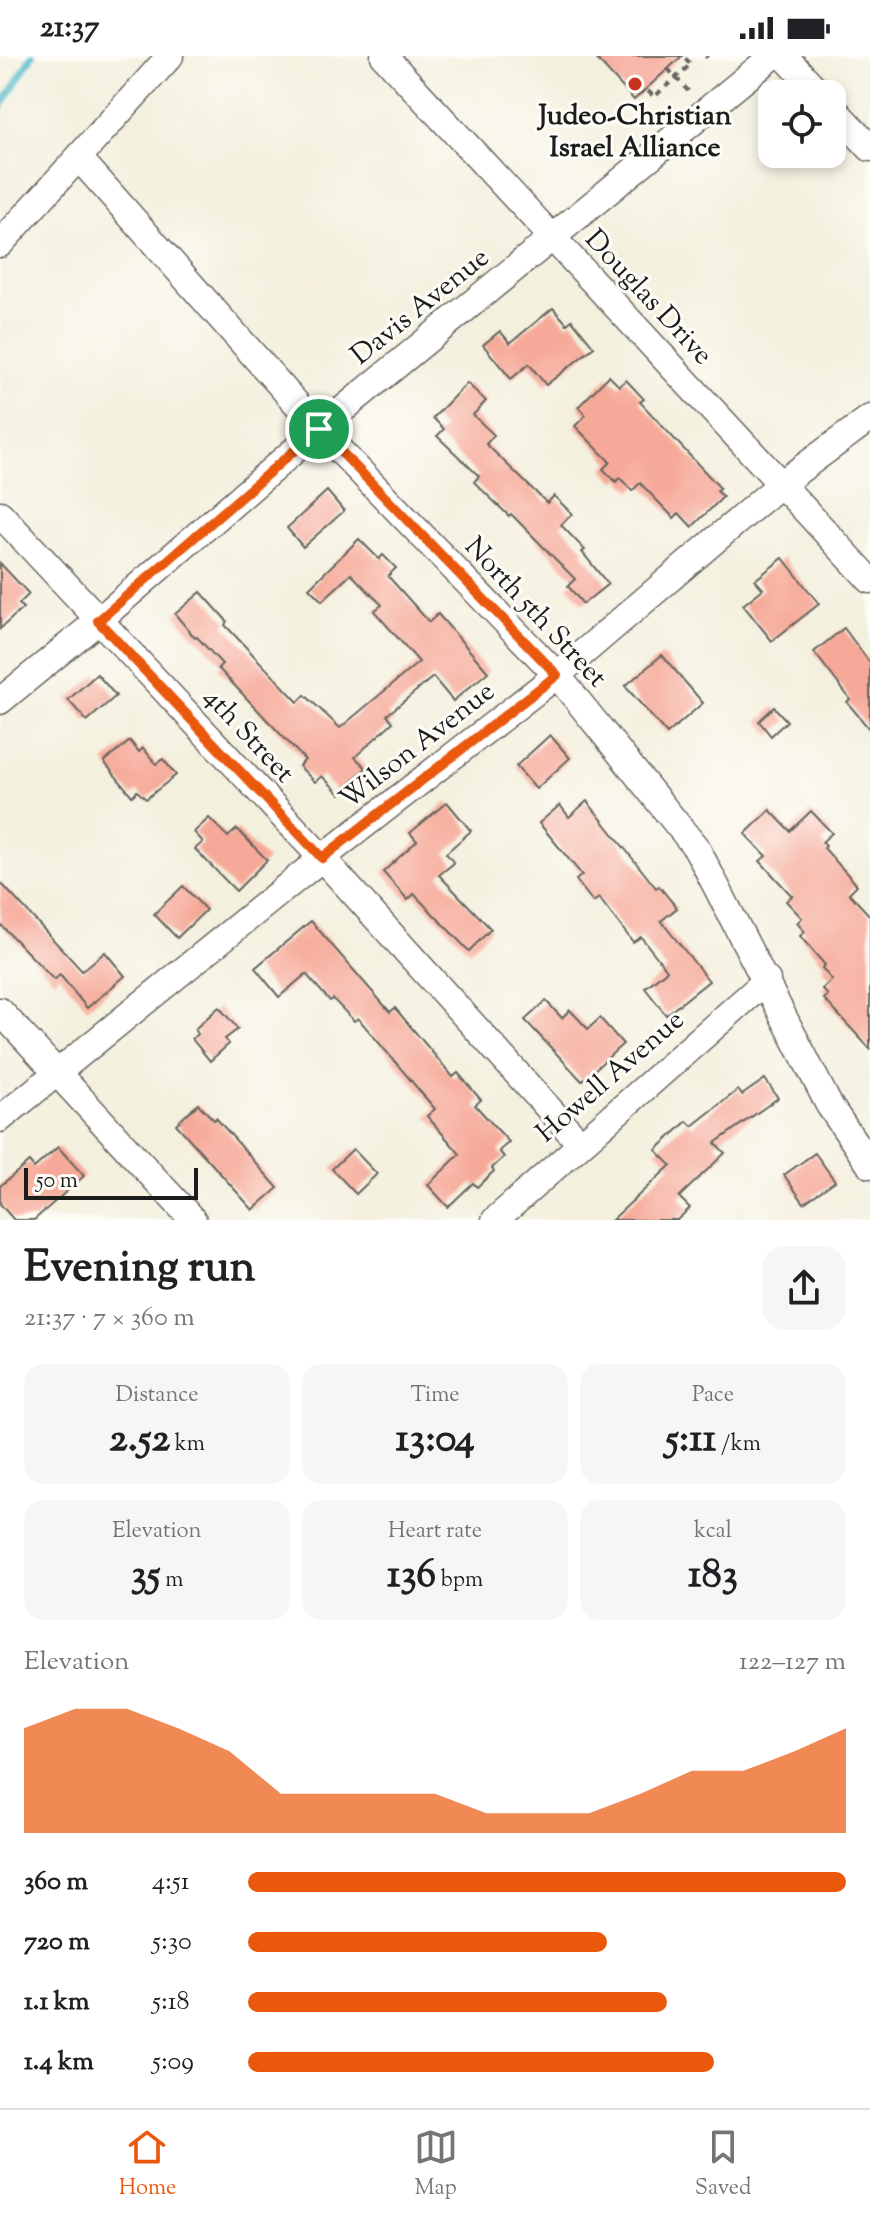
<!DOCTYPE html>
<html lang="en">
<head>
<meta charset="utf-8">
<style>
  body { margin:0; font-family:"Sorts Mill Goudy",serif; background:#f6f6f6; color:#202124; height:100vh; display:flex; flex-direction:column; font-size:30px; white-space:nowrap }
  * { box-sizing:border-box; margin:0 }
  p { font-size:26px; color:#757577 }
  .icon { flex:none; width:44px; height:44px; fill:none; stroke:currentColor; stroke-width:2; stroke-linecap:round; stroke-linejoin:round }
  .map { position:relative; height:1164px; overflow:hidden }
  .details { display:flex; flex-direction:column; background:#fff; flex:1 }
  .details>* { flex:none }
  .buttons { position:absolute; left:758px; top:24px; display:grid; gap:16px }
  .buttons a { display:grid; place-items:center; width:88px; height:88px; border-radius:16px; background:#fff; box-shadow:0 4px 12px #0003; font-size:40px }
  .scale { position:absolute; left:24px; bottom:20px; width:174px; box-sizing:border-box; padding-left:8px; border:4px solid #1c1c1c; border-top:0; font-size:22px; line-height:28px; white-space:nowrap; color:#1c1c1c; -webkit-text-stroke:6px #fdfcf7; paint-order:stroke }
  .pin { position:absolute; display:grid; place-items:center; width:68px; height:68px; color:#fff; margin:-34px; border:4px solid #fff; border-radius:50%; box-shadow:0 2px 8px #0007 }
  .round { display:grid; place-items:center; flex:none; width:84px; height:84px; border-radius:24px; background:#f6f6f6 }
  .overview { display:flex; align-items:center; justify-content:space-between; height:136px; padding:0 24px }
  h1 { font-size:44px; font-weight:700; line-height:60px }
  .stats { display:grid; grid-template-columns:repeat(3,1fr); gap:12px; height:136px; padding:8px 24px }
  .stats div { display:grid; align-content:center; border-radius:20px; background:#f6f6f6; text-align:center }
  .stats b { font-size:40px; font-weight:700 }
  .stats small { font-size:22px; font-weight:400 }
  .stats p { font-size:22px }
  .chart { height:224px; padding:16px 24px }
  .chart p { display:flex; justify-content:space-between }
  .chart svg { width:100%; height:144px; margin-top:8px; fill:#ea580c; opacity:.7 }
  ul { padding:0 24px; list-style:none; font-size:26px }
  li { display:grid; grid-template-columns:128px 96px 1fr; align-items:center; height:60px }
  li i { height:20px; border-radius:10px; background:#ea580c }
  .status { display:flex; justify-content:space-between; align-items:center; height:56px; padding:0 40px; background:#fff; direction:ltr }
  .status svg { height:22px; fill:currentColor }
  .menu { display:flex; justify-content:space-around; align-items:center; height:112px; border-top:2px solid #e0e0e0; background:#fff; font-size:22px; color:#757577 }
  .menu a { display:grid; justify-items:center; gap:4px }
  .menu .selected { color:#ea580c }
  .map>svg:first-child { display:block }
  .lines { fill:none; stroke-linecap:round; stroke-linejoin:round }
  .stream { stroke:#4db9c8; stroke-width:7 }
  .building { fill:#f6a998 }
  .street-casing { stroke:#686660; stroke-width:29 }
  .path { stroke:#686660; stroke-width:4; stroke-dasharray:6 6; stroke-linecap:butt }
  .street { stroke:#fff; stroke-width:26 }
  .route-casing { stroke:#fff; stroke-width:16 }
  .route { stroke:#ea580c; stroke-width:10 }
  .poi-dot { fill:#c8321e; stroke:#fdfcf7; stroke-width:3 }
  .labels { text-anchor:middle; stroke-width:6; stroke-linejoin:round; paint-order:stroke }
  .poi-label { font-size:28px; font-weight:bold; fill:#1c1c1c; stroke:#fdfcf7 }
  .street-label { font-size:28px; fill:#1c1c1c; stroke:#fdfcf7 }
</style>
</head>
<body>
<div class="status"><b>21:37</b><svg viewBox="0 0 49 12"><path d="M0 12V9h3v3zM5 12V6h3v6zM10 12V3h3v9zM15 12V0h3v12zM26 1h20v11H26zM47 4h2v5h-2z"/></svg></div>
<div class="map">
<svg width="870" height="1164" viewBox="0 0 870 1164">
  <rect width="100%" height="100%" fill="#fdfcf7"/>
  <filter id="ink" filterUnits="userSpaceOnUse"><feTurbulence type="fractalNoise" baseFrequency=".0125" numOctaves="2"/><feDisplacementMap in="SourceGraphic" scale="16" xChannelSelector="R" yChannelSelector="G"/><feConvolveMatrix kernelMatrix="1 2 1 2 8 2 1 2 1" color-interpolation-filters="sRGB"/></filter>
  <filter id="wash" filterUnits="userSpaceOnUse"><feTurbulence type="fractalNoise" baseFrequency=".006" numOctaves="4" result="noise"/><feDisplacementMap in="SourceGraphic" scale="32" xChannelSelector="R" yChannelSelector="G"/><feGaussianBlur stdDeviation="1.8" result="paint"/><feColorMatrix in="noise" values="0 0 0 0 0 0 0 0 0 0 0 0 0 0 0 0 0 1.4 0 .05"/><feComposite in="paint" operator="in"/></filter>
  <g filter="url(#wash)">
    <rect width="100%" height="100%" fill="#f4f0de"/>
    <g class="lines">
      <polyline class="stream" points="0,53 32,0"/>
    </g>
    <g id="blocks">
      <g class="building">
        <polygon points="594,0 682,0 634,44"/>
        <polygon points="553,252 567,268 572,264 594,291 546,329 529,308 511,323 483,289 500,275 510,287"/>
        <polygon points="609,320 619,330 626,324 644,343 640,346 720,432 717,435 723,441 692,471 679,457 674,462 640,427 632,435 620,422 616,426 603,413 610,406 575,370 586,359 578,351"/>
        <polygon points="467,327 486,345 473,359 494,379 486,388 547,447 554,440 572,458 561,469 585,494 582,496 608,528 583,548 568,530 575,523 511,458 509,460 474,426 479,420 437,380 444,373 433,362"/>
        <polygon points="327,435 344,455 303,491 287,472"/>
        <polygon points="359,483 379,503 383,499 396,512 388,520 429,566 438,558 488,616 453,645 433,621 387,659 393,666 355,701 366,712 340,738 322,720 315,726 299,710 305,704 218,612 222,608 197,581 195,582 175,558 201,536 227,565 225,569 298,646 305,639 340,672 419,606 374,555 382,549 351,518 322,545 309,532"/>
        <polygon points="783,502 819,548 772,585 743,549 763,533 755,524"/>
        <polygon points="0,507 29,538 19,548 23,552 0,573"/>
        <polygon points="844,572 870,607 870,674 847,646 850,643 814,596"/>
        <polygon points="662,599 703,647 667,678 625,630"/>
        <polygon points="97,618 116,640 87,665 68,644"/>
        <polygon points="774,651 787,665 771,680 759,665"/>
        <polygon points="550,679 570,702 536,733 516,710"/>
        <polygon points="130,685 139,696 143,692 156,708 163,703 176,719 146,743 137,735 132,740 104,706"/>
        <polygon points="587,745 656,832 659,830 677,852 661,865 709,925 666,959 645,932 667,914 641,881 633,886 599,842 593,846 576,824 582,819 539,767 560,749 569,761"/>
        <polygon points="447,746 471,775 446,797 454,807 439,819 491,873 469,895 414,838 408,844 383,816 417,785 410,777"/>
        <polygon points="770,754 790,775 811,755 832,777 822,786 826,790 824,792 857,829 849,837 870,860 870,993 824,943 828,939 822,933 832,924 822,912 825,909 800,880 805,876 797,867 802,862 786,845 792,840 760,805 766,800 745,778"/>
        <polygon points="209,762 228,781 237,773 267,804 236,835 195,793 203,786 194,776"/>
        <polygon points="0,826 82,915 105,896 125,920 87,952 60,919 54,924 0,868"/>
        <polygon points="183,830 206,854 177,882 154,858"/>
        <polygon points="311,865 390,956 395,952 453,1021 458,1017 481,1044 475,1049 509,1086 499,1095 504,1101 492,1112 494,1115 477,1131 473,1127 448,1151 428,1129 460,1098 427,1060 435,1053 358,962 354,965 333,943 330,945 306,918 279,941 255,912"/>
        <polygon points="546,945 562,962 570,954 588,973 600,962 623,988 582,1025 525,964"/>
        <polygon points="219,951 238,973 225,983 229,988 210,1005 192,983 198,978 195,973"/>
        <polygon points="765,1023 778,1042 715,1087 725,1097 679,1141 690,1152 677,1164 612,1164 671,1109 656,1094 687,1065 692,1070 738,1034 742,1039"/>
        <polygon points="198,1048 214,1064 216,1062 278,1132 253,1154 176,1068"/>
        <polygon points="58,1091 84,1120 34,1164 14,1164 0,1148 0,1130 29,1106 34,1112"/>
        <polygon points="353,1093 377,1118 356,1138 332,1113"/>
        <polygon points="815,1097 835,1125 804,1147 784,1119"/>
      </g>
    </g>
  </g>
  <g filter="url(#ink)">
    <use href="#blocks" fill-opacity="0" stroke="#686660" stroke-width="2"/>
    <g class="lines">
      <defs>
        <g id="street">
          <polyline points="384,0 870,524"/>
          <polyline points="784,0 820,38"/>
          <polyline points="832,51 870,92"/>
          <polyline points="79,102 319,373 557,619 697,793 829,1049 870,1109"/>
          <polyline points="0,188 170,0"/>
          <polyline points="0,458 322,802 580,1087"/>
          <polyline points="0,645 98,565 319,373 773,0"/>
          <polyline points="0,955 193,1164"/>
          <polyline points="0,1063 322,802 557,619 782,427 870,362"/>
          <polyline points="495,1164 767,924"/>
        </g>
      </defs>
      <use href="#street" class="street-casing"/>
      <g class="path">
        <polyline points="706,0 707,2"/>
        <polyline points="668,13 691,38"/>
        <polyline points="648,35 654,41 691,8 683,0"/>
      </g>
      <use href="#street" class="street"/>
    </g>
  </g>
  <g class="lines" filter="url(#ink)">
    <defs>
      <polygon id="route" points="319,373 557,619 322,802 98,565"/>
    </defs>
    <use href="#route" class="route-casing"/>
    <use href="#route" class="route"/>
  </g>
  <circle class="poi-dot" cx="635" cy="28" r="8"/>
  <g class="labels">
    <g class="poi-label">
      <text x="635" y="68">Judeo-Christian<tspan x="635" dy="32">Israel Alliance</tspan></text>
    </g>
    <g class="street-label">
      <text transform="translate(650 240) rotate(47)" y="10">Douglas Drive</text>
      <text transform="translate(419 249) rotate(-39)" y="10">Davis Avenue</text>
      <text transform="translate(537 555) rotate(47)" y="10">North 5th Street</text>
      <text transform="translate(250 678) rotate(47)" y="10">4th Street</text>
      <text transform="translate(416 688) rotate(-38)" y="10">Wilson Avenue</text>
      <text transform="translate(609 1019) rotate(-41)" y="10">Howell Avenue</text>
    </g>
  </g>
</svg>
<div class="buttons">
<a><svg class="icon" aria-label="locate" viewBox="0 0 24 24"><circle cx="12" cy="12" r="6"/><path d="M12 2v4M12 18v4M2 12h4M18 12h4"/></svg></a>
</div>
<div class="scale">50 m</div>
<div class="pin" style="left:319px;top:373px;background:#1e9e55"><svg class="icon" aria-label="arrive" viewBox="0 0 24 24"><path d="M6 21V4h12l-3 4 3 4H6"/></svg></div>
</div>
<section class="details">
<div class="overview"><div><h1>Evening run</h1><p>21:37 · 7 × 360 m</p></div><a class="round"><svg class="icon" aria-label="share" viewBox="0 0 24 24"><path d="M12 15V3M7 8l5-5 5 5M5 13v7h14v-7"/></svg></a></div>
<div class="stats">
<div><p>Distance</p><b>2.52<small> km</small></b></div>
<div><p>Time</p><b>13:04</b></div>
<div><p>Pace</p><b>5:11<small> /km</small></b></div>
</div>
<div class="stats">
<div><p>Elevation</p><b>35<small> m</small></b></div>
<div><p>Heart rate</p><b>136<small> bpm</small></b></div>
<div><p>kcal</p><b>183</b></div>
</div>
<div class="chart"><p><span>Elevation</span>122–127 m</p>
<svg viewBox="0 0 160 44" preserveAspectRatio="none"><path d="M0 44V12L10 6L20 6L30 12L40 19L50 32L60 32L70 32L80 32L90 38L100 38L110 38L120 32L130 25L140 25L150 19L160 12V44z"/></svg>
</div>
<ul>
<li><b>360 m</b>4:51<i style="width:100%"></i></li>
<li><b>720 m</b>5:30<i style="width:60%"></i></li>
<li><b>1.1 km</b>5:18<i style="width:70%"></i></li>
<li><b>1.4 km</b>5:09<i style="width:78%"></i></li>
</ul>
</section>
<nav class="menu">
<a class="selected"><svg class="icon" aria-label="home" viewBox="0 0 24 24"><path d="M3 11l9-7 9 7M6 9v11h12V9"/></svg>Home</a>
<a><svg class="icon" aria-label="map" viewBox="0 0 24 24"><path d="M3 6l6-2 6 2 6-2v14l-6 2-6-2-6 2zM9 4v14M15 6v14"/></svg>Map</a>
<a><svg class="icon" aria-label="saved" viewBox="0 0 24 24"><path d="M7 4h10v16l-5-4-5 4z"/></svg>Saved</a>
</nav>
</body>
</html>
